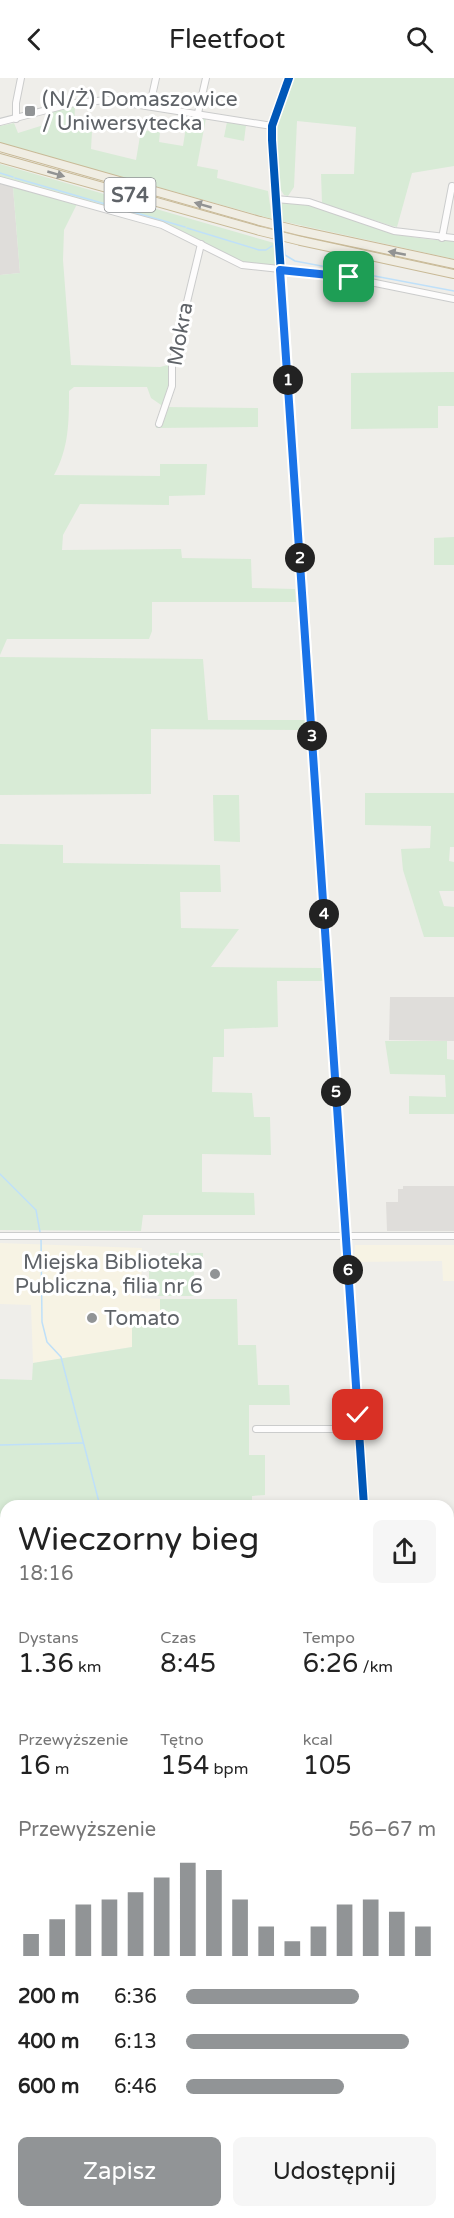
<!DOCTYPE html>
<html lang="pl">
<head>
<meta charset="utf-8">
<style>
  body { margin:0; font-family:"Varela Round",sans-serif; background:#f6f6f6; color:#222; height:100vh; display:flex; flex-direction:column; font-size:22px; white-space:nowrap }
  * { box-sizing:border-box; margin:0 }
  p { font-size:20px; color:#767676 }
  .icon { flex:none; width:33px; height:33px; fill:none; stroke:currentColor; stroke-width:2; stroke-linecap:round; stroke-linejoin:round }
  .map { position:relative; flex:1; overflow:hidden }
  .details { position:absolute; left:0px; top:1422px; width:454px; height:718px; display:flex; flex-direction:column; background:#fff; border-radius:18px 18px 0 0; box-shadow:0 3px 9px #0003 }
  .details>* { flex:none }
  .pin { position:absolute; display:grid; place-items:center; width:51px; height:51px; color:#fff; margin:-26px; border-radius:12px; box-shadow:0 3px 9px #0006 }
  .km { position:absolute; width:30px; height:30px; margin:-15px; border-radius:50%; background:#222; color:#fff; font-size:16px; line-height:30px; text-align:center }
  .round { display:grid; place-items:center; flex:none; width:63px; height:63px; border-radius:9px; background:#f6f6f6 }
  .headline { display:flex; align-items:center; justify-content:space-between; height:102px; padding:0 18px }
  h1 { font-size:33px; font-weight:600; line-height:45px }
  .figures { display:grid; grid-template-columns:repeat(3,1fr); gap:9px; height:102px; padding:6px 18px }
  .figures div { display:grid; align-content:center }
  .figures b { font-size:26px; font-weight:600 }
  .figures small { font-size:16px; font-weight:400 }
  .figures p { font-size:16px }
  .chart { height:168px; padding:12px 18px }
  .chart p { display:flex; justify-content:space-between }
  .chart svg { width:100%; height:108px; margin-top:6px; stroke:#919496; stroke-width:6 }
  .button { display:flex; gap:12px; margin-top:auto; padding:12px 18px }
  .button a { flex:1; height:69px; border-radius:9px; background:#919496; color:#fff; font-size:24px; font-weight:600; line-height:69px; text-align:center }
  .button a+a { background:#f6f6f6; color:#222 }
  ul { padding:0 18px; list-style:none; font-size:20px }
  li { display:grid; grid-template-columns:96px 72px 1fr; align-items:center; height:45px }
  li i { height:15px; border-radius:8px; background:#919496 }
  header { display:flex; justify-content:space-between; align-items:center; height:78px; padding:0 18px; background:#fff; font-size:27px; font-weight:600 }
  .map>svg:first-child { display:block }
  .commercial { fill:#f7f3e4 }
  .industrial { fill:#dfddda }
  .green { fill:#d8ebd6 }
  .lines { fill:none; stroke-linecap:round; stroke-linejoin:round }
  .stream { stroke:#bfe0f9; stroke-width:1.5 }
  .minor-casing { stroke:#cbcccc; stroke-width:8 }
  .highway-casing { stroke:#c8b996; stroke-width:10 }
  .minor { stroke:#fdfcfc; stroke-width:6 }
  .highway { stroke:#f0ede3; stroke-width:8 }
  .highway-bridge-casing { stroke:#c8b996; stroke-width:10; stroke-linecap:butt }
  .highway-bridge { stroke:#f0ede3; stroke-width:8 }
  .cycleway-casing { stroke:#fff; stroke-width:11 }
  .cycleway { stroke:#0057b8; stroke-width:8 }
  .oneway { fill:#929393 }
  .route-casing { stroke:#fff; stroke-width:12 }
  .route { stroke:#1a73e8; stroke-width:8 }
  .poi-dot { fill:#919496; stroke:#fff; stroke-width:2 }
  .labels { text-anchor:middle; stroke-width:6; stroke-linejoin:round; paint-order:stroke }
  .shield { fill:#fff; stroke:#8f9295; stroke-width:1.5 }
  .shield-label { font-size:20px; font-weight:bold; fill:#5f6368 }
  .poi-label { font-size:21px; fill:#5f6368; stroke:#fff; text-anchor:start }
  .street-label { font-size:21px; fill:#5f6368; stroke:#fff }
</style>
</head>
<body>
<header><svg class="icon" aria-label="back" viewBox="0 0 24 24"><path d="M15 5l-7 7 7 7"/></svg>Fleetfoot<svg class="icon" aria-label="search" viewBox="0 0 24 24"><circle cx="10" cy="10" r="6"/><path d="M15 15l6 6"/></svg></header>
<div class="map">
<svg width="454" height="2140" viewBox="0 0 454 2140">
  <rect width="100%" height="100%" fill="#efeeea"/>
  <g class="commercial">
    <polygon points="0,1165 142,1170 141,1220 160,1221 160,1245 132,1269 33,1285 31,1227 0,1226"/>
    <polygon points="355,1167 454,1167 454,1203 443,1203 442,1183 354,1184"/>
  </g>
  <g class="industrial">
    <polygon points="0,106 13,109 20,195 0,197"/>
    <polygon points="390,919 454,919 454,963 389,962"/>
    <polygon points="403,1108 454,1108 454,1153 387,1153 386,1124 398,1124 398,1111 403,1111"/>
  </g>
  <g class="green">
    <polygon points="292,0 454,0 454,88 412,95 397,149 392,148 322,125 321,96 354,96 356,49 297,43 294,109 288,118 284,117 279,109 276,50"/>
    <polygon points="75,28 74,52 92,54 91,71 136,82 141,52 160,54 159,64 183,68 188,36 206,40 197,88 218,92 217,100 268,113 272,141 0,65 0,48 14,45 18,55 47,46 47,35"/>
    <polygon points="227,44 246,47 244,63 224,59"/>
    <polygon points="0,86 274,165 275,187 242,184 169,147 0,100"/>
    <path d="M13 109 77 126 64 152 63 182 71 287 160 289 172 286 164 329 258 330V349L156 350 164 329 151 320 147 309H74L69 313C69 344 69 370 54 397L160 398V386H207L205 417 169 418V427L80 426 63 457 62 472 181 471 182 480 251 481 252 510 295 511 296 524H152V553L149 561H7L0 577V197L20 195Z"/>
    <path d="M283 125C312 122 345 140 372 149 399 158 425 162 454 163V181L281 143 280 128Z"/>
    <polygon points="454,294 454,328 438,328 438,350 351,351 351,295"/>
    <polygon points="454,459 454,487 434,487 434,460"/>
    <polygon points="0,579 203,581 208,642 307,642 307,652 151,651 151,716 0,717"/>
    <polygon points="365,715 454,715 454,769 450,769 449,783 454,784 454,813 439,813 444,828 454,829 454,859 424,859 403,792 401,771 430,770 431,748 365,747"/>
    <polygon points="213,717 239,717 240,764 214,763"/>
    <polygon points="0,766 63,767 63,785 220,787 221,814 180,814 181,850 239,851 211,889 321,890 323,903 277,903 278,949 224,951 224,979 213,979 212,1014 252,1015 254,1039 270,1039 271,1077 202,1076 202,1114 254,1115 255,1137 143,1137 141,1153 0,1152"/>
    <polygon points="385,963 447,963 447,981 454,982 454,1036 409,1036 409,1018 446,1019 445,997 390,996"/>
    <rect x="170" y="1175" width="33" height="14"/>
    <rect x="149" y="1191" width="45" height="27"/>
    <polygon points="160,1221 237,1221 238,1267 256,1267 258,1307 289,1307 290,1327 249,1327 249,1377 265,1377 265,1417 252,1418 252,1428 6,1428 6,1694 0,1692 0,1301 32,1302 33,1285 132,1269 132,1244 160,1245"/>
    <polygon points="6,1769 6,1818 0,1828 0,1779"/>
    <rect x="0" y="1844" width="6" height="37"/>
    <rect x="0" y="1896" width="6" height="54"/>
    <polygon points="56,2135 318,2134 320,2140 55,2140"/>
  </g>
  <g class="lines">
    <g class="stream">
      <polyline points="0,95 13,99"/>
      <polyline points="15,100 185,149"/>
      <polyline points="187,150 259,172 266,172 272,168"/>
      <polyline points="284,167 285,177 295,183 454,213"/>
      <polyline points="0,1096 36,1132 40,1154"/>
      <polyline points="41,1159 42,1244 47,1264 61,1279 100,1428"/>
      <polyline points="0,1367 83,1365"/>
      <polyline points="271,2134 273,2140"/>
    </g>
    <defs>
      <g id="minor">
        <polyline points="289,0 272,48 272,62 364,1428"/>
        <polyline points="150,27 156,0"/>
        <polyline points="198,35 206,0"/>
        <polyline points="16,41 16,25 21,0"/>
        <polyline points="0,44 74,25 108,22 272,48"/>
        <polyline points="0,102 162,147 242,187 336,197 454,221"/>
        <polyline points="276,121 309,124 394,153 454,160"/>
        <polyline points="442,160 452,108"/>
        <polyline points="159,346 172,308 172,286 201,166"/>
        <polyline points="0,1158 454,1158"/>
        <polyline points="256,1351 359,1351"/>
        <polyline points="0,1841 6,1841"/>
        <polyline points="409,2134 409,2140"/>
        <polyline points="448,2134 454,2134"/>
      </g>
      <g id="highway">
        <polyline points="0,69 260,143"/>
        <polyline points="0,80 260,153"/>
        <polyline points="300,153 454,186"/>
        <polyline points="301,163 454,196"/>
      </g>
    </defs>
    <use href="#minor" class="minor-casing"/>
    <use href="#highway" class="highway-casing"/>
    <use href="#minor" class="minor"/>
    <use href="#highway" class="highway"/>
    <defs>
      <g id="highway-bridge">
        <polyline points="260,143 300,153"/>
        <polyline points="260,153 301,163"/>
      </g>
    </defs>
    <use href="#highway-bridge" class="highway-bridge-casing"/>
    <use href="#highway-bridge" class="highway-bridge"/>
    <defs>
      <polyline id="cycleway" points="289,0 272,48 272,62 364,1428"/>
    </defs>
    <use href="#cycleway" class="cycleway-casing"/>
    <use href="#cycleway" class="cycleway"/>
  </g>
  <defs><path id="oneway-solid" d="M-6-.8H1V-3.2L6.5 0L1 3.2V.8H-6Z" transform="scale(1.5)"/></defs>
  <g class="oneway">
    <use href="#oneway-solid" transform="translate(56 96) rotate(16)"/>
    <use href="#oneway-solid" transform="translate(203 127) rotate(-164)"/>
    <use href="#oneway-solid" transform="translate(397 175) rotate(-169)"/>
  </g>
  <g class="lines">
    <defs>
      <polyline id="route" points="349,199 280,192 358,1337"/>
    </defs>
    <use href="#route" class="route-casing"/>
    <use href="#route" class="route"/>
  </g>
  <g class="poi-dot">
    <rect x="24" y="27" width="12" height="12" rx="3"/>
    <circle cx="215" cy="1196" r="6"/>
    <circle cx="92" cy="1240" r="6"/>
  </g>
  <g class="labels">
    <rect class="shield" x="104.5" y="100" width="51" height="34" rx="4.5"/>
    <g class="shield-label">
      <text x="130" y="124">S74</text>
    </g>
    <g class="poi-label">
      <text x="42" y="28">(N/Ż) Domaszowice<tspan x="42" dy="24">/ Uniwersytecka</tspan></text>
      <text x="203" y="1191" text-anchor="end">Miejska Biblioteka<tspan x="203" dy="24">Publiczna, filia nr 6</tspan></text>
      <text x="104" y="1247">Tomato</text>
    </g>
    <g class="street-label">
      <text transform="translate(180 256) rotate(-80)" y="7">Mokra</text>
    </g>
  </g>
</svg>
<div class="pin" style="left:349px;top:199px;background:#1e9e55"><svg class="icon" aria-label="arrive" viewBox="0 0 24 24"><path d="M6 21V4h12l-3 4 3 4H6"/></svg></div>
<div class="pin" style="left:358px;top:1337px;background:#d93025"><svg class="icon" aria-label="check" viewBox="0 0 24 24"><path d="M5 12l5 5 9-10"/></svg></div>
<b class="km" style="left:288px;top:302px">1</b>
<b class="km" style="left:300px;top:480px">2</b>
<b class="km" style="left:312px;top:658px">3</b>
<b class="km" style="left:324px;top:836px">4</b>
<b class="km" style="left:336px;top:1014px">5</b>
<b class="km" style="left:348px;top:1192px">6</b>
<section class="details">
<div class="headline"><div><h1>Wieczorny bieg</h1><p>18:16</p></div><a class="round"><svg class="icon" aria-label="share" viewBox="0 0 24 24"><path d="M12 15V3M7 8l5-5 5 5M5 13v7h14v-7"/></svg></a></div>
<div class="figures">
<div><p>Dystans</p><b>1.36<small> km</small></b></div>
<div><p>Czas</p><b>8:45</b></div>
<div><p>Tempo</p><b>6:26<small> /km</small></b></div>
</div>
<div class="figures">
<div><p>Przewyższenie</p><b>16<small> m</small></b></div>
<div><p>Tętno</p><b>154<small> bpm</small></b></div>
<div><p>kcal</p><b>105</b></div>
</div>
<div class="chart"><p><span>Przewyższenie</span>56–67 m</p>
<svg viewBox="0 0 160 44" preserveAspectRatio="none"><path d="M5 44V35M15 44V29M25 44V23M35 44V21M45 44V18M55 44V12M65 44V6M75 44V9M85 44V21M95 44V32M105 44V38M115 44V32M125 44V23M135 44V21M145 44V26M155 44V32"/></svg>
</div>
<ul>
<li><b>200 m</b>6:36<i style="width:69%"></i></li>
<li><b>400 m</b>6:13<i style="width:89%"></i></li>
<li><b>600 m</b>6:46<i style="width:63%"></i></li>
</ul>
<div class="button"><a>Zapisz</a><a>Udostępnij</a></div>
</section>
</div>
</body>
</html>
